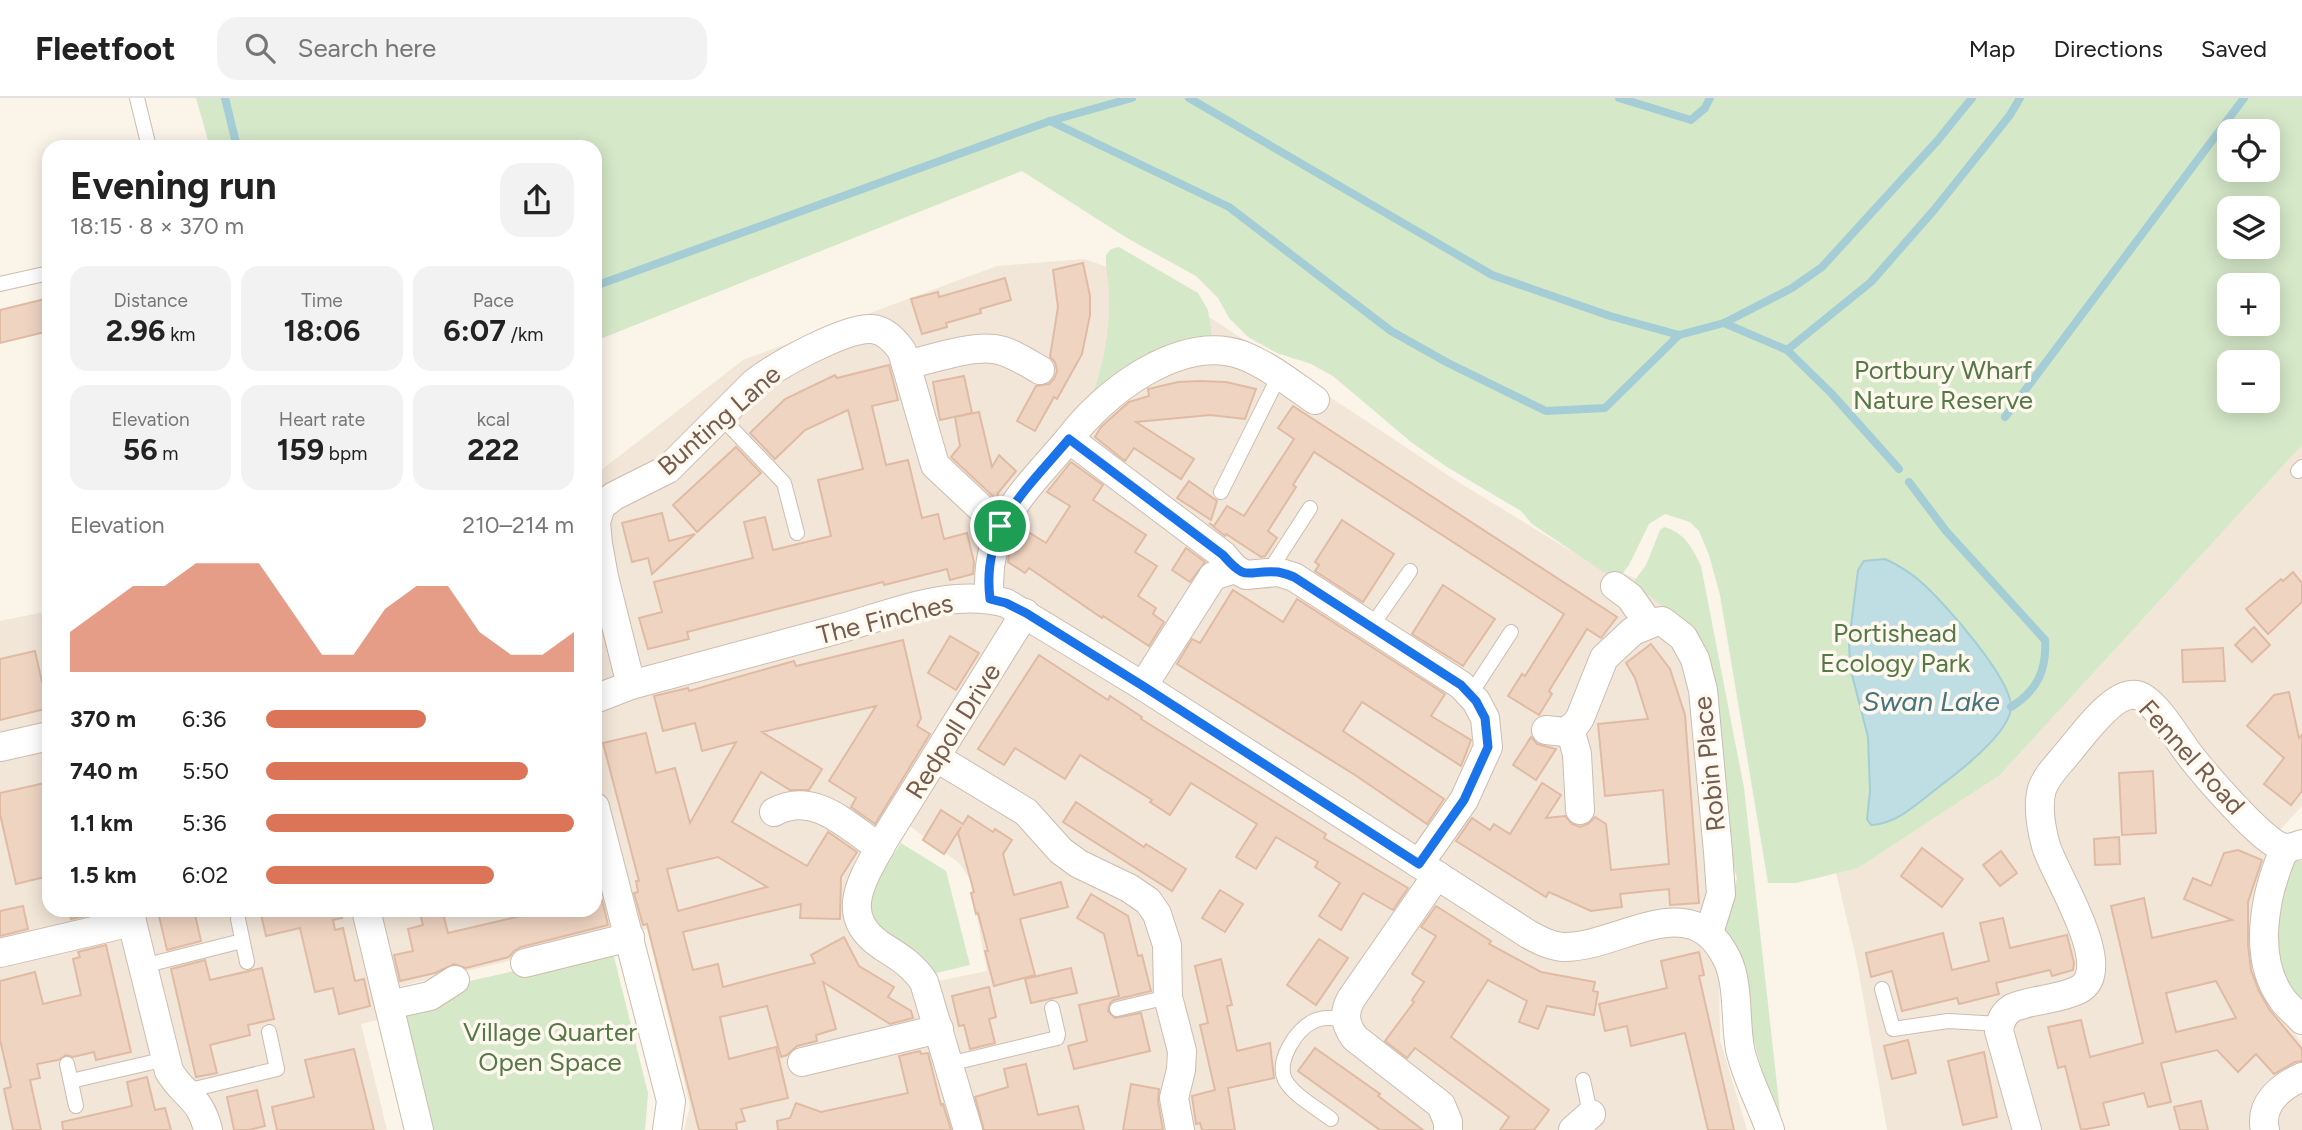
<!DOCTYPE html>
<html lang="en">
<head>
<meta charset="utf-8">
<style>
  body { margin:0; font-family:Figtree,sans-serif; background:#f2f2f2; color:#222; height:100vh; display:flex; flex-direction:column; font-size:26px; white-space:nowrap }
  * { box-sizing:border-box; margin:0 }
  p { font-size:23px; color:#767676 }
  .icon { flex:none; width:38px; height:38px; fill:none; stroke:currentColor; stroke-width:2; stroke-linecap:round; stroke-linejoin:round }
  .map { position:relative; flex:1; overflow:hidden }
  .drawer { position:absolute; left:42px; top:42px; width:560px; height:777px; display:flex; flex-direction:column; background:#fff; border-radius:21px; box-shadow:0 4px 18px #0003 }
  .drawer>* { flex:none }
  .controls { position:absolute; left:2217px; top:21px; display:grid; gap:14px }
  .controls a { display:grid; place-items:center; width:63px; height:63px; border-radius:14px; background:#fff; box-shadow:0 4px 18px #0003; font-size:35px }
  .pin { position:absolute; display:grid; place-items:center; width:60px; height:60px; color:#fff; margin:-30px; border:4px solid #fff; border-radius:50%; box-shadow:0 2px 7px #0007 }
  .round { display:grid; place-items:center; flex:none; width:74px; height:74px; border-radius:21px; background:#f2f2f2 }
  .head { display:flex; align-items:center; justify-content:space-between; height:119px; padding:0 28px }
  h1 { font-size:38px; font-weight:700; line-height:52px }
  .figures { display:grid; grid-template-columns:repeat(3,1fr); gap:10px; height:119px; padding:7px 28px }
  .figures div { display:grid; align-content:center; border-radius:18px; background:#f2f2f2; text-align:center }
  .figures b { font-size:30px; font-weight:700 }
  .figures small { font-size:19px; font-weight:400 }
  .figures p { font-size:19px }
  .chart { height:196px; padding:14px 28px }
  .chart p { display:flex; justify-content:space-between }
  .chart svg { width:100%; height:126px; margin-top:7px; fill:#dc7557; opacity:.7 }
  ul { padding:0 28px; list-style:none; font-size:23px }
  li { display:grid; grid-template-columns:112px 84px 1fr; align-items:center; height:52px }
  li i { height:18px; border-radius:9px; background:#dc7557 }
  header { display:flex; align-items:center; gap:42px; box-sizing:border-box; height:98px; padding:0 35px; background:#fff; border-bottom:2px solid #e0e0e0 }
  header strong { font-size:33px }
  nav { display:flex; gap:38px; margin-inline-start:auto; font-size:24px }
  .search { width:490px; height:63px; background:#f2f2f2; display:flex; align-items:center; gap:18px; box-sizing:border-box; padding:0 24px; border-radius:21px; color:#767676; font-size:26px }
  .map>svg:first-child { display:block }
  .residential { fill:#f2e6d8; fill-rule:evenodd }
  .green { fill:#d5e8c8; fill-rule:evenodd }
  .water { fill:#bedee4; stroke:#a5cdd5; stroke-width:2 }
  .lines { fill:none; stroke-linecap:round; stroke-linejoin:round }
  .stream { stroke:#a5cdd5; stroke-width:8 }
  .building { fill:#efd4c2; stroke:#e0bba4; stroke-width:2; fill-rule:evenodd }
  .service-casing { stroke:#cdbcaf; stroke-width:16 }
  .minor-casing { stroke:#cdbcaf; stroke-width:30 }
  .service { stroke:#fff; stroke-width:14 }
  .minor { stroke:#fff; stroke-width:28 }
  .route-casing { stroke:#fff; stroke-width:14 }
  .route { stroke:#1a73e8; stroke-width:9 }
  .labels { text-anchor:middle; stroke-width:7; stroke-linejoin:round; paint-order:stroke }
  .park-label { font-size:26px; fill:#557847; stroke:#fef8ef }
  .street-label { font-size:26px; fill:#745c4e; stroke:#fef8ef }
  .water-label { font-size:28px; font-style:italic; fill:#46757f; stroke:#fef8ef }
</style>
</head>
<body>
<header>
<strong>Fleetfoot</strong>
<div class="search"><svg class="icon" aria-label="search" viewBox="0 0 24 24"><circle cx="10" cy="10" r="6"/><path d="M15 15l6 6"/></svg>Search here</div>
<nav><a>Map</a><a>Directions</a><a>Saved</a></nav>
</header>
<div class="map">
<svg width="2302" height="1032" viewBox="0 0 2302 1032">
  <rect width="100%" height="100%" fill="#fbf4e9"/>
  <g class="residential">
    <path d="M1084 161 1161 187 1455 382 1571 453 1681 500 1719 876 1720 942 1747 1032H684L690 1008 647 831 397 889 405 916 361 926 387 1032H0V523L49 513V812H595V377L743 262 997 168ZM894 716 959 765 970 781 987 873 919 887 873 751Z"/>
    <polygon points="2302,347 2302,708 2279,733 2261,769 2252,812 2255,866 2269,905 2302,945 2302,1032 1887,1032 1856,860 1836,775 1858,770 2000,677"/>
  </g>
  <g class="green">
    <path d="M196 0H2302V347L2000 677 1858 770 1796 785H1768L1720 497 1709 457 1699 433 1690 424 1665 416 1649 426 1629 467 1617 483 1532 426 1521 413 1447 369 1411 344 1333 278 1311 266 1277 255 1248 239 1229 220 1218 200 1196 178 1127 140 1022 73 595 243V49H210ZM2230 33H2268V72H2230ZM2230 110H2268V149H2230ZM2230 187H2268V226H2230ZM2230 264H2268V303H2230Z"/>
    <path d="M1119 149 1198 195 1208 212 1212 239 1173 247 1151 255 1093 295C1105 262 1110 230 1109 196 1109 183 1105 169 1106 157L1111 151Z"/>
    <path d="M1664 429C1685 435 1692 449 1701 468L1744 690 1782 1032 1768 994 1749 925 1740 857 1725 830 1737 780 1734 771 1730 769 1689 529 1633 485 1646 467 1660 432Z"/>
    <polygon points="901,745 946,773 970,867 932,876 874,826 869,807 872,790"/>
    <path d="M2292 763H2302V912C2296 901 2288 889 2284 878 2269 840 2282 800 2292 763Z"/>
    <polygon points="610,856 614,859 648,995 645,1032 432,1032 401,911 470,883 536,868"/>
  </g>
  <path class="water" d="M1885 461C1898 467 1911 475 1921 484 1943 503 2013 582 2011 610 2009 635 1960 673 1940 688 1920 703 1898 726 1871 727L1867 721 1870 693 1868 639 1850 569 1849 544 1858 472 1864 463Z"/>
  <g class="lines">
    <g class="stream">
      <polyline points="225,0 237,49"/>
      <polyline points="1189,0 1492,177 1610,218 1679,237"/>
      <polyline points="1619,0 1691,22 1705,10 1710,0"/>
      <polyline points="1050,23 1229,109 1391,233 1448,265 1546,313 1605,310 1679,237 1724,225 1792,190 1822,169 1938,42 1972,0"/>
      <polyline points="595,188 1050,23 1132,0"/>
      <polyline points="1724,225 1787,252 1831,295 1899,371"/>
      <polyline points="1787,252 1871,184 1934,112 2010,17 2020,0"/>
      <polyline points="2005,319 2244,0"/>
      <path d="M1909 384 1946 433 2045 542C2047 572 2037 593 2011 609"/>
    </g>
  </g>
  <g class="building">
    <polygon points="1083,165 1090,198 1090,217 1082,256 1057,301 1054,299 1035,333 1017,323 1036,288 1049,286 1054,281 1057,273 1055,264 1050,259 1058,209 1053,172"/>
    <polygon points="1005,180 1011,202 980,211 981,215 946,225 947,229 922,236 911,201 938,194 939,199"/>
    <polygon points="49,200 49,233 0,245 0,212"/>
    <polygon points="889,267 898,302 872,308 886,367 908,362 922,420 938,416 944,441 967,435 974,464 973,476 950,482 947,471 884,487 883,484 687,534 689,541 648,551 639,520 662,514 654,484 753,460 744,424 765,419 773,452 831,438 818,382 863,371 848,312 805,332 775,361 750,335 785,301 835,277 837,280"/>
    <polygon points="964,278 972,315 940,322 933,284"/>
    <polygon points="1200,283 1226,284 1256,291 1245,321 1210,317 1136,324 1194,361 1181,381 1134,350 1125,363 1095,339 1101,329 1129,304 1149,298 1148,291 1178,284"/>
    <polygon points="1293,308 1617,519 1601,540 1587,531 1549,593 1552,596 1539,617 1508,598 1522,576 1525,578 1564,516 1314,354 1293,387 1296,389 1268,433 1277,440 1265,458 1261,459 1226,436 1225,438 1209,425 1214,428 1227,408 1244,418 1294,341 1278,330"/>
    <polygon points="979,314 992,369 999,357 1016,373 998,395 997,402 951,359 960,348 955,319"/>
    <polygon points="736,349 761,375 697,434 673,407"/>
    <polygon points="1071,364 1103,387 1093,402 1146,437 1135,454 1157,468 1138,498 1156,510 1153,516 1164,524 1149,548 1103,518 1102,520 1029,470 1025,475 1008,464 1009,457 1025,432 1046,445 1070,408 1047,394"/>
    <polygon points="1189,383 1217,403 1211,422 1177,400"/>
    <polygon points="662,415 669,443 695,436 652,476 648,460 632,464 622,425"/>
    <polygon points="1342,422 1394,456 1363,504 1315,473 1319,467 1315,464"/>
    <polygon points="1186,450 1205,464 1190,484 1172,472"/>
    <polygon points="2293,474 2302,485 2302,504 2268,536 2246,511 2281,481 2283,483"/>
    <polygon points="1443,487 1495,521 1463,568 1412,536"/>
    <polygon points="1233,492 1283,524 1297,501 1445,596 1431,618 1471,642 1461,668 1362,604 1343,633 1444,701 1427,726 1355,677 1177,566 1192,541 1200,545"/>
    <polygon points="2254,529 2270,547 2252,564 2235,547"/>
    <polygon points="950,538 979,555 956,592 928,575"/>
    <path d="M903 542 921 620 917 628 930 636 875 726 851 709 856 700 829 683 876 608 762 634 822 671 809 692H790L761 674 732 724 807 768 828 734 857 754 841 779 840 821 800 820 801 806 683 834 693 872 718 866 723 889 815 865 811 857 844 839 859 868 894 889 888 899 911 913 913 920 890 926 823 884 836 931 816 937 817 943 797 948 787 957 781 959 767 908 720 919 729 961 776 949 788 1000 741 1011 745 1023 736 1025 737 1032H699L647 826 643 827 634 795 638 794 636 783H639L603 645 646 635 656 675 675 670 690 725 736 644 702 653 695 625 663 633 654 598 688 590 689 593 794 563 796 568ZM718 759 767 789 678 813 667 771Z"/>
    <polygon points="1651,546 1670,571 1685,617 1699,805 1670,807 1669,791 1620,796 1622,809 1591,813 1549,794 1546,799 1456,743 1472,720 1490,732 1494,726 1510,736 1542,685 1561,697 1546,720 1565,718 1572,726 1580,729 1588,726 1595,719 1606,726 1611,772 1669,766 1663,692 1605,698 1598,626 1648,621 1635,580 1626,565"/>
    <polygon points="2223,550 2225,583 2183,584 2182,552"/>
    <polygon points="35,553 42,584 49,581 49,610 0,622 0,561"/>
    <polygon points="1039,557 1108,602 1110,598 1142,619 1141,621 1326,736 1324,740 1408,790 1393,812 1363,795 1341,832 1319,818 1340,785 1315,769 1318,764 1276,739 1256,771 1236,759 1257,726 1191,685 1170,717 1150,704 1152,702 1080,657 1065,681 1015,650 1004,667 978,651"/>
    <polygon points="2289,594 2299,640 2302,637 2302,693 2291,707 2264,686 2284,660 2247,628 2274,597"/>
    <polygon points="1531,639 1537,646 1556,651 1536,682 1513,667"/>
    <polygon points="2153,673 2156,735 2122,737 2119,675"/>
    <polygon points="49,684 49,778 16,786 0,716 0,695"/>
    <polygon points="1076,704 1144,749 1146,746 1186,771 1172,793 1063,724"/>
    <polygon points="941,712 963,726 968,718 993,734 995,731 1012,742 1003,756 1014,797 1061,784 1068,809 1020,821 1035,877 994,888 985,853 988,853 978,815 976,816 971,795 974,794 958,735 961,729 944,756 923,742"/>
    <polygon points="2119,739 2120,766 2095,767 2094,741"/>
    <polygon points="1922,750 1963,781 1942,809 1901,778"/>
    <path d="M2238 752 2262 762 2248 804V847L2251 872 2259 893 2269 911 2302 951V963L2295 964 2274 976 2256 956 2238 974 2217 952 2161 965 2171 1004 2148 1009 2144 995 2103 1005 2109 1027 2081 1032 2065 968 2058 970 2048 929 2081 922 2090 959 2143 945 2111 808 2144 800 2152 840 2232 822 2184 801 2193 780 2211 788 2224 755ZM2216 883 2236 920 2176 934 2166 895Z"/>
    <polygon points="2001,753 2017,775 2000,788 1983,767"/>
    <polygon points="1220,792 1243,806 1225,834 1202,820"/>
    <polygon points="1091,796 1128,818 1138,858 1142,857 1151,893 1114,902 1110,905 1108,913 1115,920 1141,915 1150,953 1074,971 1068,948 1087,943 1079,907 1119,898 1104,836 1077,820"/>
    <polygon points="602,802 608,827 521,849 514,853 509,859 466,870 454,866 435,875 400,883 394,857 413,853 408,831 423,827 419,812 442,812 448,835 547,812 595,812 595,804"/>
    <polygon points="23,808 28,831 0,838 0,813"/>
    <polygon points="1436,808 1491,843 1489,846 1541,874 1595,884 1593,893 1598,894 1594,917 1547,908 1538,931 1519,924 1527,903 1488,882 1451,939 1549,1012 1534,1032 1500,1032 1509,1019 1415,950 1407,960 1385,943 1414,904 1412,902 1424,884 1412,876 1436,838 1421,829"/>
    <polygon points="69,812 97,812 98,815 71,821"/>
    <polygon points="185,812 194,812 201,843 167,852 159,818"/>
    <polygon points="260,812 341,812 342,820 333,822 335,832 343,830 355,883 364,881 370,908 339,916 333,890 315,894 300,830 266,838"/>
    <polygon points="2003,820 2010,850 2067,837 2074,865 2073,872 2052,878 2050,872 1996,885 1999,896 1959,906 1957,900 1902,913 1892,873 1871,879 1866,855 1943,835 1952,872 1989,863 1980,825"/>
    <polygon points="1319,841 1348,860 1316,907 1287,887"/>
    <polygon points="106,847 131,954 96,962 94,954 73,959 66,957 58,962 37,966 40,980 30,982 41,1032 13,1032 4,991 11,989 0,942 0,883 35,874 43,906 81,897 73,861 80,859 78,854"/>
    <polygon points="1699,854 1704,877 1699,878 1734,1032 1708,1032 1685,935 1631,948 1627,928 1605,933 1599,906 1667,890 1661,863"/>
    <polygon points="1221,861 1232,907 1227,908 1237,953 1270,945 1274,980 1228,990 1235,1032 1202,1032 1200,1025 1196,1026 1192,998 1215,992 1200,927 1208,925 1195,868"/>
    <polygon points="205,862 210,882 262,870 274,921 248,927 250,937 210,947 217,975 196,979 171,871"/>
    <polygon points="1071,870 1077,895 1031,905 1025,881"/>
    <polygon points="989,889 996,919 989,921 995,945 970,951 964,927 959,928 952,898"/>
    <polygon points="1908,942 1916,975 1892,981 1884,948"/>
    <polygon points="1315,950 1380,996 1378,998 1423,1032 1380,1032 1298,973"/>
    <polygon points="354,951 374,1032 277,1032 272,1009 314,999 305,962"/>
    <polygon points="920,953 921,956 928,955 941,1007 943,1006 951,1032 778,1032 777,1023 790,1020 796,1005 821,1014 908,995 899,958"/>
    <polygon points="1984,954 1997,1019 1963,1027 1948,963"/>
    <polygon points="1026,966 1038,1017 1078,1008 1084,1032 984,1032 975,999 1008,989 1004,971"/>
    <polygon points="147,979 155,1012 165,1010 171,1032 63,1032 62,1024 132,1008 127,984"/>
    <polygon points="1131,986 1159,991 1158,1003 1163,1032 1123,1032"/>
    <polygon points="257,992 265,1028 249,1032 234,1032 227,999"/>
    <polygon points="2201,1003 2208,1032 2180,1032 2174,1009"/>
  </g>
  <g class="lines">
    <defs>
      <g id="service">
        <polyline points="137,0 149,49"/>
        <polyline points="0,186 49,175"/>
        <polyline points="721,319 784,385 797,435"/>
        <polyline points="2298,373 2302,369"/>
        <polyline points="1221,394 1279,278"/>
        <polyline points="1268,475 1310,410"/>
        <polyline points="1371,529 1410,473"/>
        <polyline points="1470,597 1511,534"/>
        <polyline points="238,821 247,864"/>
        <polyline points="143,868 242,843"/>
        <polyline points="1882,891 1893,931 1948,923 2000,926"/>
        <polyline points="1117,911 1168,899"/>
        <polyline points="67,966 76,1008"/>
        <polyline points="949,966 1057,940 1058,936 1052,910"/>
        <polyline points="1583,982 1591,1020"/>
        <polyline points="71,983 166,961"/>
        <polyline points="186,993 277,971 269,934"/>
        <path d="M1331 1021C1317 1010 1294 998 1285 982 1276 963 1296 931 1314 923 1325 918 1335 920 1346 923"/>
      </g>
      <g id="minor">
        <path d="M906 267C932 261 969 248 994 251 1010 253 1026 264 1040 272"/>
        <path d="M1069 341C1102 296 1180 235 1242 257 1268 267 1292 286 1315 302"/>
        <polyline points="1615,488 1630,499 1649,526"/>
        <path d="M990 501C982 428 1026 392 1069 341L1223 457 1235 471"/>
        <path d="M631 587 604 479 598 446 596 424 601 408 614 398 668 371 754 285C776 268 845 229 872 231 885 232 895 243 902 253L935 367 1000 428"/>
        <polyline points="1143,588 1213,478 1235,471 1246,477 1278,474 1294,479 1461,587 1476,603 1485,620 1488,649 1464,702 1419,766"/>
        <path d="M595 601 631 587C697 569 763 552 828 534 885 519 946 489 1006 505L1143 588 1528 836C1539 842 1550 848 1563 849 1620 850 1691 786 1727 861 1739 885 1735 924 1740 951 1746 979 1761 1005 1770 1032"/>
        <polyline points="1570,631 1577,656 1580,712"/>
        <polyline points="1546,632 1565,634 1575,627 1580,620 1604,560 1633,533 1655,524 1662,523 1683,539 1695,561 1703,592 1718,754 1721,796 1709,835"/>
        <polyline points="0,649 49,638"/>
        <polyline points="937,660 1026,714 1061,753 1079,766 1129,790 1148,803 1157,816 1167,847 1168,899 1182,953 1181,972 1174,1000 1180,1032"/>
        <polyline points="595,709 671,1003 667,1032"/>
        <path d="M774 714C814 692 847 728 880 750"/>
        <path d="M2285 750C2265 794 2251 860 2283 902 2288 909 2296 915 2302 922"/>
        <path d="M1437 777 1351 901C1343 915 1345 927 1355 940L1441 1007 1448 1024V1032"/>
        <path d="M129 812 169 973C184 999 200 998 208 1032"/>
        <polyline points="366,812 419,1032"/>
        <polyline points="0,855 132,824"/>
        <polyline points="525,865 630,839"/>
        <polyline points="389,907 430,898 455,882"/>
        <polyline points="802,964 939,931"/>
        <path d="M968 1032 924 884C913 867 898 858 882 848 836 817 863 781 884 742L1025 515"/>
        <polyline points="1573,1032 1591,1016"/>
        <path d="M2027 1032 1999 933C2000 923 2004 915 2012 910 2032 901 2058 902 2078 892 2118 872 2055 778 2046 748 2041 730 2037 709 2042 691 2047 676 2061 664 2070 652 2083 637 2118 586 2142 599 2158 608 2175 637 2186 652 2200 671 2262 744 2282 749 2288 751 2296 748 2302 746"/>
        <path d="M2265 1032C2259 1006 2280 989 2302 979"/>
      </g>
    </defs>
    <use href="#service" class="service-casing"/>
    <use href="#minor" class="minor-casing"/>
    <use href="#service" class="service"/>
    <use href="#minor" class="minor"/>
  </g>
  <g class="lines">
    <defs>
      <path id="route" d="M1069 341 1223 457C1248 486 1247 471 1278 474 1283 475 1289 477 1294 479L1461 587 1476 603 1485 620 1488 649 1464 702 1419 766 1143 588 1026 515 1006 505 990 501C981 429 1026 392 1069 341Z"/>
    </defs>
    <use href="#route" class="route-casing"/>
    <use href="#route" class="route"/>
  </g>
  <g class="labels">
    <g class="park-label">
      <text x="1943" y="281">Portbury Wharf<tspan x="1943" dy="30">Nature Reserve</tspan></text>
      <text x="1895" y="544">Portishead<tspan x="1895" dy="30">Ecology Park</tspan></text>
      <text x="550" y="943">Village Quarter<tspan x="550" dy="30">Open Space</tspan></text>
    </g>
    <g class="street-label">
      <text transform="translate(719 322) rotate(-41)" y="9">Bunting Lane</text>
      <text transform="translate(885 521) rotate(-14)" y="9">The Finches</text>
      <text transform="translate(953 633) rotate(-58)" y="9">Redpoll Drive</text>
      <text transform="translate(2192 659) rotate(48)" y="9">Fennel Road</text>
      <text transform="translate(1709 666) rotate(-96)" y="9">Robin Place</text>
    </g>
    <g class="water-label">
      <text x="1931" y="613">Swan Lake</text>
    </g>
  </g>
</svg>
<div class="controls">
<a><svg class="icon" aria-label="locate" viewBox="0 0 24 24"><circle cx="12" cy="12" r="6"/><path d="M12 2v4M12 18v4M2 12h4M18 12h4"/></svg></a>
<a><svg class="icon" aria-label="layers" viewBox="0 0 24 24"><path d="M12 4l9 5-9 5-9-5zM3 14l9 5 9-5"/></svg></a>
<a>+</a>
<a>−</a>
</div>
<div class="pin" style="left:1000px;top:428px;background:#1e9e55"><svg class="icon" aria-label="arrive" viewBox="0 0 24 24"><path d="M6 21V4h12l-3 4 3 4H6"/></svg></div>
<section class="drawer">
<div class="head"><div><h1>Evening run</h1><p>18:15 · 8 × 370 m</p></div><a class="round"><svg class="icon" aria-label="share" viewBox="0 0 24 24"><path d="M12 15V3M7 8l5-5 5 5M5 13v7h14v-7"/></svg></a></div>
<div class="figures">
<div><p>Distance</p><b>2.96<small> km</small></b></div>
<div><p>Time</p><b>18:06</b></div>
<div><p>Pace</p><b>6:07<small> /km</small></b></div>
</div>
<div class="figures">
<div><p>Elevation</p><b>56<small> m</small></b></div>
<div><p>Heart rate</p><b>159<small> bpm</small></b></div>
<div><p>kcal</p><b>222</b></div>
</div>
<div class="chart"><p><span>Elevation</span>210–214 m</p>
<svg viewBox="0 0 160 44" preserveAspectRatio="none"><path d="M0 44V30L10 22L20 14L30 14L40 6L50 6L60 6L70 22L80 38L90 38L100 22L110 14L120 14L130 30L140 38L150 38L160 30V44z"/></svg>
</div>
<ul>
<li><b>370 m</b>6:36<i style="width:52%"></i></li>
<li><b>740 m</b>5:50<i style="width:85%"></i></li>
<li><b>1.1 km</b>5:36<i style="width:100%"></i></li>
<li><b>1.5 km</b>6:02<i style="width:74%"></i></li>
</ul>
</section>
</div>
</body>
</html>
